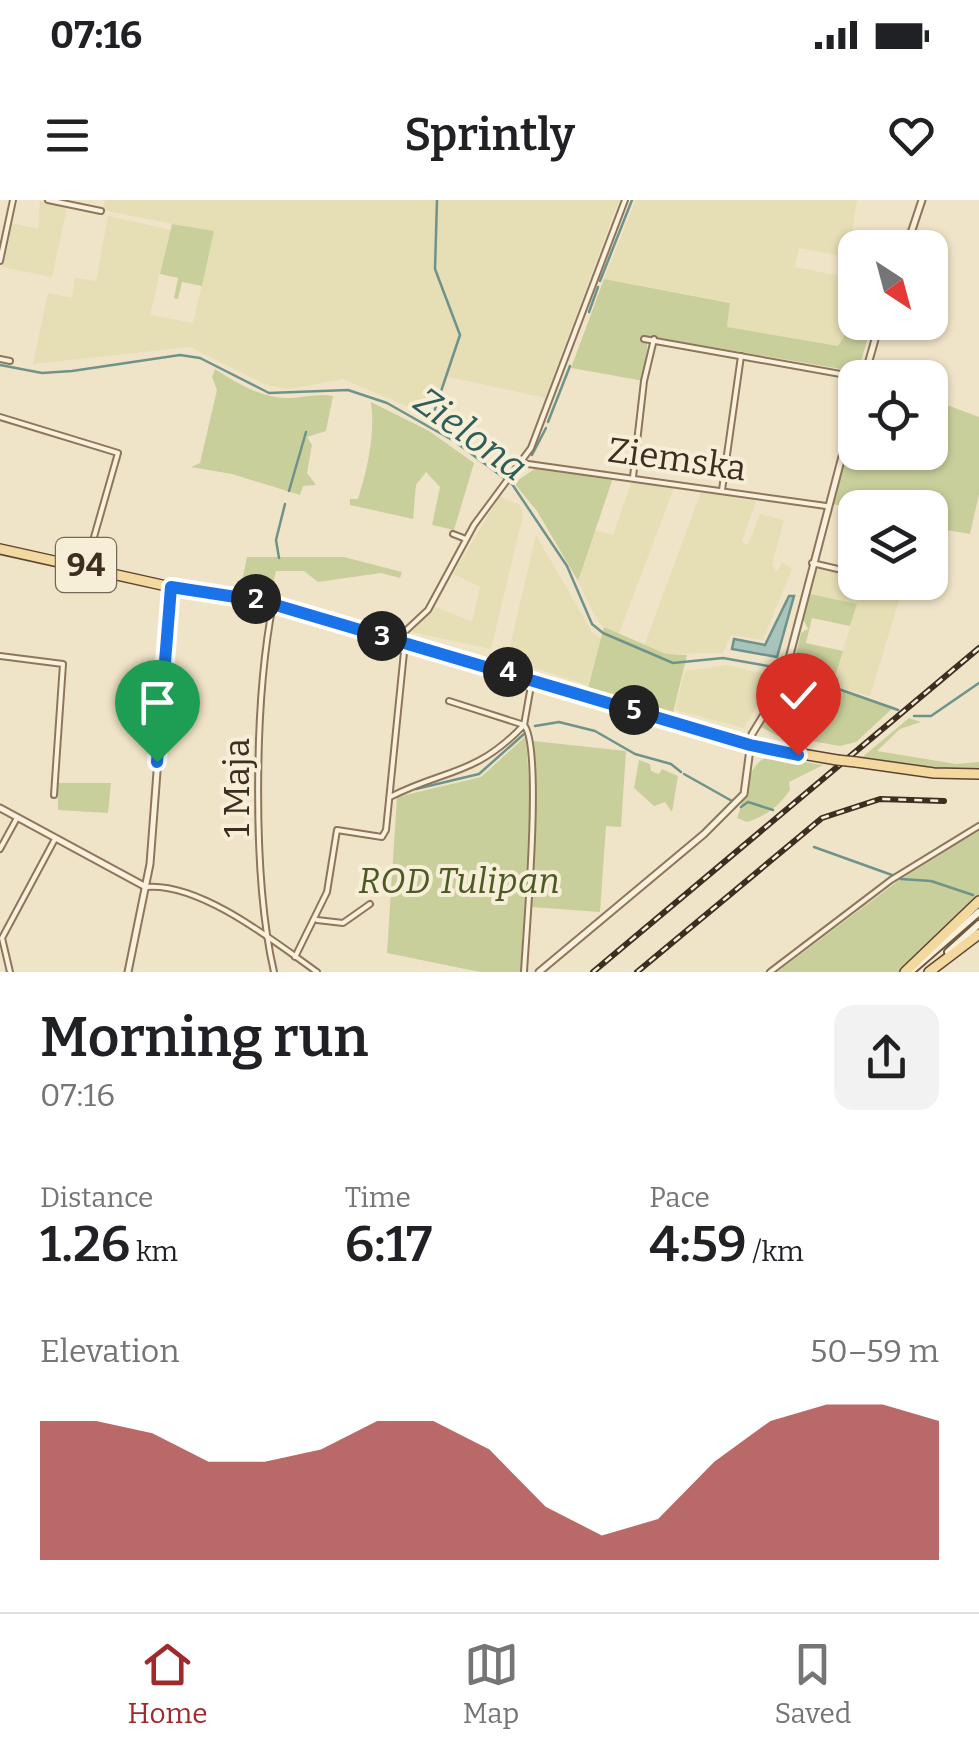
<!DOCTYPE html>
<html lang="en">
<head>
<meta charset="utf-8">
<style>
  body { margin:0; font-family:Bitter,serif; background:#f2f2f2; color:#202124; height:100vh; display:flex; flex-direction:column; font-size:38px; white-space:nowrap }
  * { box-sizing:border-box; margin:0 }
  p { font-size:32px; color:#757577 }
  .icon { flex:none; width:55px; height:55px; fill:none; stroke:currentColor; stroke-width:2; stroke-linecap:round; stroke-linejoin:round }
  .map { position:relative; height:772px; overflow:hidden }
  .sheet { display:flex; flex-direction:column; background:#fff; flex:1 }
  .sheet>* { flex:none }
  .needle { width:65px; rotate:144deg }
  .tools { position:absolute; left:838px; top:30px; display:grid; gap:20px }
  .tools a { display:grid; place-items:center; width:110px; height:110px; border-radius:20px; background:#fff; box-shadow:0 2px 8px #0004; font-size:50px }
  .pin { position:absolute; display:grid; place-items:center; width:85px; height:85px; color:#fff; margin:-102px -42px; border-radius:50% 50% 50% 0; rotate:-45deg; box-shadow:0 0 10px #0007 }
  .pin .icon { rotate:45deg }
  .km { position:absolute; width:50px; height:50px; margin:-25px; border-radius:50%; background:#222; color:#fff; font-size:28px; line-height:50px; text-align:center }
  .round { display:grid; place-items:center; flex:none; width:105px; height:105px; border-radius:20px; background:#f2f2f2 }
  .headline { display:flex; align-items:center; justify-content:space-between; height:170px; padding:0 40px }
  h1 { font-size:55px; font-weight:600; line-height:75px }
  .stats { display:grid; grid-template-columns:repeat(3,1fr); gap:15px; height:170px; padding:10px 40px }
  .stats div { display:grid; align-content:center }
  .stats b { font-size:50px; font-weight:600 }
  .stats small { font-size:28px; font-weight:400 }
  .stats p { font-size:28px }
  .chart { height:280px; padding:20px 40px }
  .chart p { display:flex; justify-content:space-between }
  .chart svg { width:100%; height:180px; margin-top:10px; fill:#9e2a2b; opacity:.7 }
  .status { display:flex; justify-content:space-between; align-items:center; height:70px; padding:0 50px; background:#fff; direction:ltr }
  .status svg { height:28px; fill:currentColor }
  header { display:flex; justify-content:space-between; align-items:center; height:130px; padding:0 40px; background:#fff; font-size:45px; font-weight:600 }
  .tabs { display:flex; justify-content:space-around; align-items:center; height:140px; border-top:2px solid #e0e0e0; background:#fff; font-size:28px; color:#757577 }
  .tabs a { display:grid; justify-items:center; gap:5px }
  .tabs .on { color:#9e2a2b }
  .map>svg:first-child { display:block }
  .farmland { fill:#e6deb5 }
  .green { fill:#c9cf9b }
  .water { fill:#a9c4bc; stroke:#6f938a; stroke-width:2.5 }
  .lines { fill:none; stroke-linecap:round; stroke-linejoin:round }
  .stream { stroke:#6f938a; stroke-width:2.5 }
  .minor-casing { stroke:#8d765c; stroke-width:8 }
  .tertiary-casing { stroke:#8d765c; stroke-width:9 }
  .secondary-casing { stroke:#6f573f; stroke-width:10 }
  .primary-casing { stroke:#5b4430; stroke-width:12 }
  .minor { stroke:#faf1dc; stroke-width:4 }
  .tertiary { stroke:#faf1dc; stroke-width:5 }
  .secondary { stroke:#faf1dc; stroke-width:6 }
  .primary { stroke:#f3d9a0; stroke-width:9 }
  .rail-casing { stroke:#3d2e20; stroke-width:6 }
  .rail { stroke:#f7eed8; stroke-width:2.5; stroke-dasharray:8; stroke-linecap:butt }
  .primary-bridge-casing { stroke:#5b4430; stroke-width:12; stroke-linecap:butt }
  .primary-bridge { stroke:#f3d9a0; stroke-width:9 }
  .route-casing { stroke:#fff; stroke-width:20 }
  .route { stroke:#1a73e8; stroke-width:12 }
  .labels { text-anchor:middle; stroke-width:8; stroke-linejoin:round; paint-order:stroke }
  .shield { fill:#f7eed8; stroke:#756857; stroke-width:2.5 }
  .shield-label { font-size:32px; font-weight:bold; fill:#3d2e20 }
  .street-label { font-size:35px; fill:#3d2e20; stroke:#f7eed8 }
  .park-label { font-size:35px; font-style:italic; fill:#4d5a26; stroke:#f7eed8 }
  .water-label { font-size:38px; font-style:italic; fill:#2f5d5a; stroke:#f7eed8 }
</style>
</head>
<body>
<div class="status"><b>07:16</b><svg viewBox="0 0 49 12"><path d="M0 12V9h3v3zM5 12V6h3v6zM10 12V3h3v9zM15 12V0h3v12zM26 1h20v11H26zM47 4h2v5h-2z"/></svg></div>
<header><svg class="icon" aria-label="menu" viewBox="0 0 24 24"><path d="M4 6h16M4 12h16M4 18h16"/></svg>Sprintly<svg class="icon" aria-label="heart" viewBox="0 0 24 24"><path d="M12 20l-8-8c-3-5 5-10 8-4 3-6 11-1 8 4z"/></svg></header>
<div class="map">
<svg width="979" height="772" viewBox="0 0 979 772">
  <rect width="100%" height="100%" fill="#f0e4c8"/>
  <g class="farmland">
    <polygon points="105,0 619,0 545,198 445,176 429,216 343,179 289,189 266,185 190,147 33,164 48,93 72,98 75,78 96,81 108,16 170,30 150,115 193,123 214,32 112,12 103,10"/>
    <polygon points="636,0 857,0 848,57 799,48 795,67 855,79 855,118 838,146 727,127 729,102 604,79"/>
    <polygon points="40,1 67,7 52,77 2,67 11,23 38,29"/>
    <polygon points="632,281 674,288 618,436 598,422 578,381 594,330 613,335"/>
    <polygon points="701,292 756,301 742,342 748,345 760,314 784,320 772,365 777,372 782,362 792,369 763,440 731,435 723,453 666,454 644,446"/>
    <polygon points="500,296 520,305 523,315 491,449 412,432 434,406 472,422 480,387 453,374"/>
    <polygon points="536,335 592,432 601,439 587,485 507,459"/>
    <polygon points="816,368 855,377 855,382 903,387 870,496 832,486 857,404 810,394"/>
    <polygon points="727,465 774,476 744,528 675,510 685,471"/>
  </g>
  <g class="green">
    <polygon points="172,24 214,31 202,86 182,82 178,99 174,98 178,78 160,74"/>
    <polygon points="604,79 730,103 727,127 838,146 855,118 855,122 872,123 858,172 648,136 644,181 571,168"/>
    <path d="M215 169C238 184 263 199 292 198 306 197 319 193 333 196L326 231 307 237 312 245 307 273 316 285 303 286 300 295 232 274 191 267 200 263 217 190 212 177Z"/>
    <polygon points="936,201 979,217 979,294 970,334 930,327 930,308 855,308 832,304 855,227 855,252 930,252 930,219"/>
    <path d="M371 202 429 231 474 263 454 330 432 325 440 287 426 272 416 285 413 319 350 305V299H358C368 267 375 235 371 202Z"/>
    <polygon points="536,268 613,278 578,381 537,311 514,283"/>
    <polygon points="247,357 344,357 402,372 400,378 381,373 318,382 304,371 276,371 270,397 240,391"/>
    <polygon points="810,394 857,404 850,426 812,418 806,443 843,451 832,486 894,507 856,542 840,546 811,541 791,543 761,527 790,481 801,433 808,429 803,419"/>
    <polygon points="604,427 666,454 687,455 673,513 587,491"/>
    <polygon points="909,518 921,522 900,529 877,551 956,564 979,562 979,568 938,570 860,559"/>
    <polygon points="526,536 530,600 521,772 480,772 387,753 397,597 481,577"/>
    <polygon points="533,541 626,551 621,627 606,626 600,712 531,707"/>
    <path d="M777 557 823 565 789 582 790 590C779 606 766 616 747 622L737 618C747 595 746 554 777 557Z"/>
    <polygon points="639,560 650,564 651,571 659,574 662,569 678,576 672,612 665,602 654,606 634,588"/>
    <polygon points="58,583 111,583 108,613 58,610"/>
    <polygon points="979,631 979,698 901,772 777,772 898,681"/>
  </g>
  <polygon class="water" points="789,396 794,396 777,457 732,449 734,439 765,445"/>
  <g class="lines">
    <g class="stream">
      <polyline points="600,81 632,0"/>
      <polyline points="589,112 598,87"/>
      <polyline points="0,165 42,173 72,171 180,155 200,158 269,193 348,190 387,203 454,241 512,284 567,366 592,424 603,433 673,463 723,458 779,468 898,510"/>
      <polyline points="432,218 460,135 435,69 437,0"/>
      <polyline points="548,222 570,166"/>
      <polyline points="532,255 546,228"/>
      <polyline points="289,291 306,232"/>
      <polyline points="279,358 276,340 285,304"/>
      <polyline points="914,516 931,516 979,483"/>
      <polyline points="535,526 559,522 595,531 635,554 671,564 681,572"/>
      <polyline points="684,574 732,601"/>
      <polyline points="416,589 479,574 524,534"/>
      <polyline points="741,607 748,602 773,610"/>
      <polyline points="814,647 892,675"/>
      <polyline points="901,679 931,681 973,695"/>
    </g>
    <defs>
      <g id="minor">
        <polyline points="48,0 101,11"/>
        <polyline points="0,61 13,0"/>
        <polyline points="644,139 863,178"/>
        <polyline points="0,159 10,161"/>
        <polyline points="0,217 118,253 86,365"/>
        <polyline points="521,263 826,306"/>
        <polyline points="633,277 644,181 654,139"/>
        <polyline points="722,290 741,156"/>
        <polyline points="453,334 466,339"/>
        <polyline points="812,363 855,373"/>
        <polyline points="895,382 936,391"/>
        <path d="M273 404C254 501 252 677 274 772"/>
        <polyline points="398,438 428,410 474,325 531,248 625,0"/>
        <polyline points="0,456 63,464 54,595"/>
        <polyline points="449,501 524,525"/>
        <path d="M390 597C445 569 475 576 523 526"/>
        <polyline points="0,649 17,618"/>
        <path d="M146 687C200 682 275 742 317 772"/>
        <polyline points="317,720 343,723 370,704"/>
        <polyline points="295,757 327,692 337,630 382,637 386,630 405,442"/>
        <polyline points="10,772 2,738 55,639"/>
        <path d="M524 772C526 733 543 546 524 525L532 480"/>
        <polyline points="770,772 891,680 979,626"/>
      </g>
      <g id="tertiary">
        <polyline points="906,48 922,0"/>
        <polyline points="864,178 880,122"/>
        <polyline points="0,608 146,687"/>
        <polyline points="128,772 150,664 171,388"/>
        <polyline points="539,772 704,634 744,594 752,534 782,485 855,207"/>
      </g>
      <g id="secondary">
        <polyline points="948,752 979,724"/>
        <polyline points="911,771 979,712"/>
      </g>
      <g id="primary">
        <polyline points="0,349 171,387 262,401 750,545 837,560"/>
        <polyline points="856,562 934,573 979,574"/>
        <polyline points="905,772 979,701"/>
        <polyline points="929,772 979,734"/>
      </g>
    </defs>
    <use href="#minor" class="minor-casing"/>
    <use href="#tertiary" class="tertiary-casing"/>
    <use href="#secondary" class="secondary-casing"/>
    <use href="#primary" class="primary-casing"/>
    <use href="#minor" class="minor"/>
    <use href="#tertiary" class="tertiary"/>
    <use href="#secondary" class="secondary"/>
    <use href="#primary" class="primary"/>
    <defs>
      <g id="rail">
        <polyline points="593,772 979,448"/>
        <polyline points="637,772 822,618 880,599 944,601"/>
      </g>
    </defs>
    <use href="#rail" class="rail-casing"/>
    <use href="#rail" class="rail"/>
    <defs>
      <polyline id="primary-bridge" points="837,560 856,562"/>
    </defs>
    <use href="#primary-bridge" class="primary-bridge-casing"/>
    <use href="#primary-bridge" class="primary-bridge"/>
  </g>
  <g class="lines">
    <defs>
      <polyline id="route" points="157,562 171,387 262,401 750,545 798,555"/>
    </defs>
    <use href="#route" class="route-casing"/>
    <use href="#route" class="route"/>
  </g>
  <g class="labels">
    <rect class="shield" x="56" y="338" width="60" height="54" rx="8"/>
    <g class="shield-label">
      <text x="86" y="376">94</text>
    </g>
    <g class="street-label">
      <text transform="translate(677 259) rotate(8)" y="12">Ziemska</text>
      <text transform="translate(237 588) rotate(-90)" y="12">1 Maja</text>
    </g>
    <g class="park-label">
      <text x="459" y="693">ROD Tulipan</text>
    </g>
    <g class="water-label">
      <text transform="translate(471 234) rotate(36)" y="13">Zielona</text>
    </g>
  </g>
</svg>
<div class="tools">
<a><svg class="needle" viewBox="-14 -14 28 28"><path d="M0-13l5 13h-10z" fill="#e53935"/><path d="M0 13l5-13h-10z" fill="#757577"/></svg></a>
<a><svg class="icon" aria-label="locate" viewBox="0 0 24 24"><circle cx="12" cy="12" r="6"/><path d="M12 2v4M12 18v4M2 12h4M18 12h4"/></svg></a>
<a><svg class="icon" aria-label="layers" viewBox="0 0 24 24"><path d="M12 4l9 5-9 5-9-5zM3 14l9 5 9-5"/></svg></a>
</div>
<div class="pin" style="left:157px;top:562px;background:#1e9e55"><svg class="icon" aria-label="arrive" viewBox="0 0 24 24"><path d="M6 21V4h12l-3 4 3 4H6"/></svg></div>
<div class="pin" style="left:798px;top:555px;background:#d93025"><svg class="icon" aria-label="check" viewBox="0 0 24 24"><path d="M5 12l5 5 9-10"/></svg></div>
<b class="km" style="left:256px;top:399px">2</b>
<b class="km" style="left:382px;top:436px">3</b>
<b class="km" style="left:508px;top:472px">4</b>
<b class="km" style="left:634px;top:510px">5</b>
</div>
<section class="sheet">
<div class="headline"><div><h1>Morning run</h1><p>07:16</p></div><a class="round"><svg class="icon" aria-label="share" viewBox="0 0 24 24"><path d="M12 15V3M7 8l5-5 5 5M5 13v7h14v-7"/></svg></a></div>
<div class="stats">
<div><p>Distance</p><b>1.26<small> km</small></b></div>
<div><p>Time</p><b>6:17</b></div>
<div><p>Pace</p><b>4:59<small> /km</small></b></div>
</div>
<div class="chart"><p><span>Elevation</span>50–59 m</p>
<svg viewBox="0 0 160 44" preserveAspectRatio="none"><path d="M0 44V10L10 10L20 13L30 20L40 20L50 17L60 10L70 10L80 17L90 31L100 38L110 34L120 20L130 10L140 6L150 6L160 10V44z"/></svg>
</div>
</section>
<nav class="tabs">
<a class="on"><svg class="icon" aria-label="home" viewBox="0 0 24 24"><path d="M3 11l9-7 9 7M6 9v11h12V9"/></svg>Home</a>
<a><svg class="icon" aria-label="map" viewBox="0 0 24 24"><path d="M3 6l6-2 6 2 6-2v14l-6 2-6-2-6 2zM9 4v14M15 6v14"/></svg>Map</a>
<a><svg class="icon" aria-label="saved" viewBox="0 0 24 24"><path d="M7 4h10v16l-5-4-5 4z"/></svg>Saved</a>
</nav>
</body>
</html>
